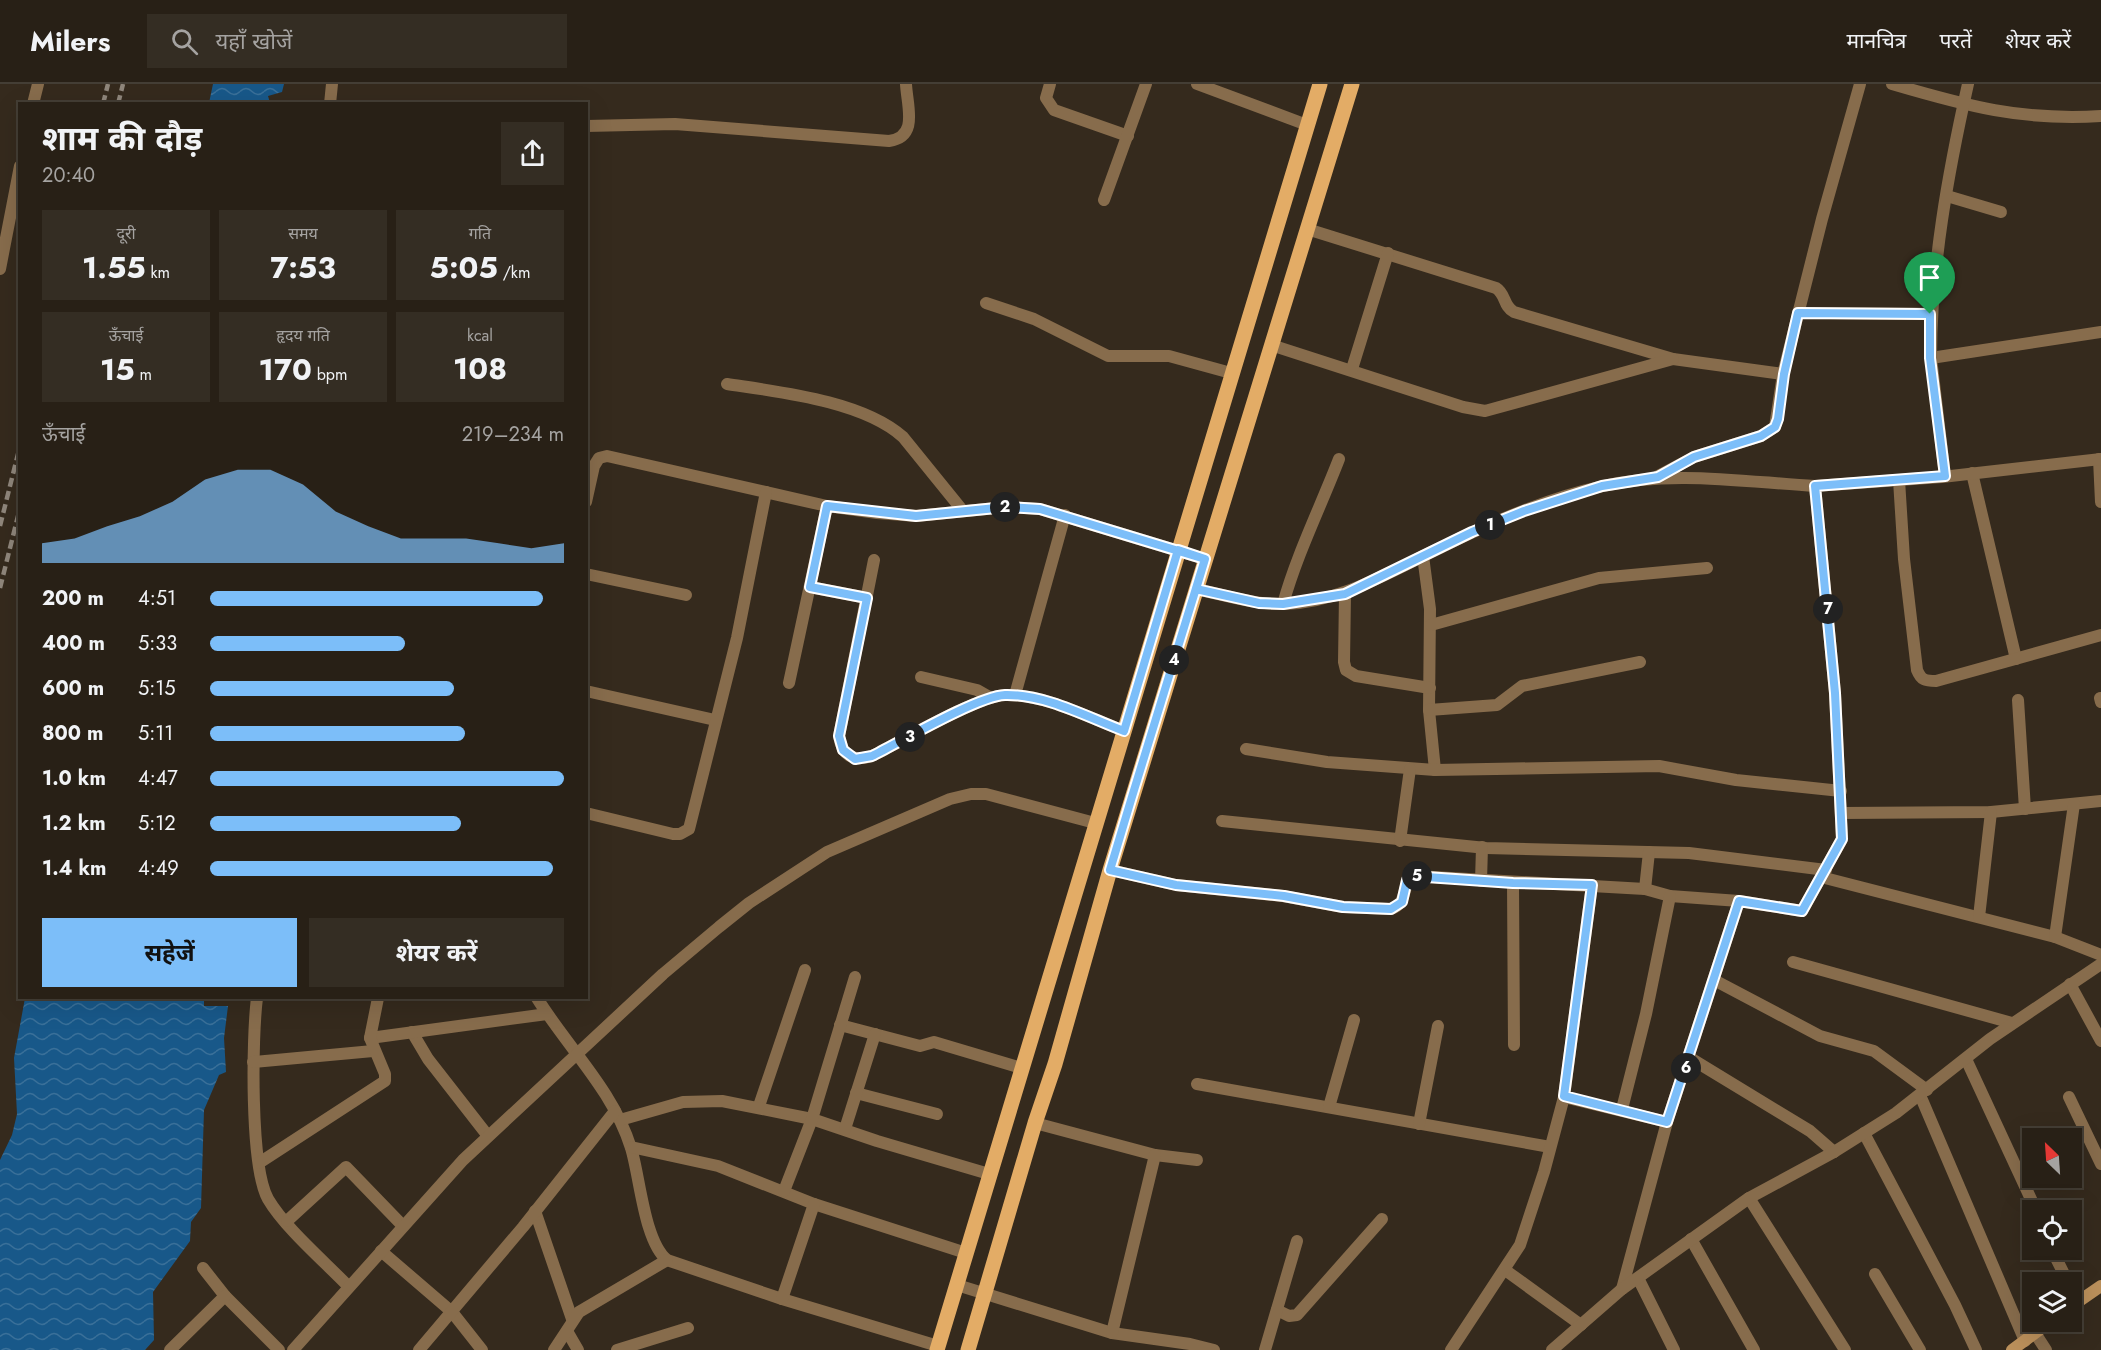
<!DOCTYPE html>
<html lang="hi">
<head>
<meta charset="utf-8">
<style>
  body { margin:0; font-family:Jost,"Noto Sans Devanagari",sans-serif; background:#342d23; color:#f1f3f6; height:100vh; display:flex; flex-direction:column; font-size:22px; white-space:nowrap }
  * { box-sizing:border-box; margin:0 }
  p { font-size:20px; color:#a5a3a1 }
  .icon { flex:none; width:33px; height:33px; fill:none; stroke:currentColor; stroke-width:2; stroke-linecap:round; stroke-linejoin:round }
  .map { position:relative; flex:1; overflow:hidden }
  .side { position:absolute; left:18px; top:18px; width:570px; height:897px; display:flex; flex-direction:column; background:#282016; border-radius:0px; box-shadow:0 6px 24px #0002,0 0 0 2px #443e35 }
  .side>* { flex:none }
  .needle { width:39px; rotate:335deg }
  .buttons { position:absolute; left:2022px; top:1044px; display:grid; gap:12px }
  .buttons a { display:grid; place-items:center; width:60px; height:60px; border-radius:0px; background:#282016; box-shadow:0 6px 24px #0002,0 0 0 2px #443e35; font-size:30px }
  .pin { position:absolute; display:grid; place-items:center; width:51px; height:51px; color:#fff; margin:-62px -26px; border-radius:50% 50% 50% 0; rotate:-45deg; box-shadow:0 0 6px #0007 }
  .pin .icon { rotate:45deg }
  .km { position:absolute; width:30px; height:30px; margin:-15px; border-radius:50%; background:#222; color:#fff; font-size:16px; line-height:30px; text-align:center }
  .round { display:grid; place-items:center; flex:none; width:63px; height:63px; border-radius:0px; background:#342d23 }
  .headline { display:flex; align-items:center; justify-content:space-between; height:102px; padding:0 24px }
  h1 { font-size:33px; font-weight:700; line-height:45px }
  .stats { display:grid; grid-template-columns:repeat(3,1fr); gap:9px; height:102px; padding:6px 24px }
  .stats div { display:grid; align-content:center; border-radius:0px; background:#342d23; text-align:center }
  .stats b { font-size:30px; font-weight:700 }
  .stats small { font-size:16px; font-weight:400 }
  .stats p { font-size:16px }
  .chart { height:168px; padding:12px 24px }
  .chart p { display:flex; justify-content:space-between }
  .chart svg { width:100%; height:108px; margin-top:6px; fill:#7cbef9; opacity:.7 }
  .cta { display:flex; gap:12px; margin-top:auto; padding:12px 24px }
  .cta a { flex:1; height:69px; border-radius:0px; background:#7cbef9; color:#111; font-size:24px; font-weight:700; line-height:69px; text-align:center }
  .cta a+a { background:#342d23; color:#f1f3f6 }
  ul { padding:0 24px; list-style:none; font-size:20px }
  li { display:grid; grid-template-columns:96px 72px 1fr; align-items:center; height:45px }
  li i { height:15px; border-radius:8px; background:#7cbef9 }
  header { display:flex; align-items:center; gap:36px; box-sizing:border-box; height:84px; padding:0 30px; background:#282016; border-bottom:2px solid #443e35 }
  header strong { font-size:28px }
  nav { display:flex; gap:33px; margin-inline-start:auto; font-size:21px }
  .search { width:420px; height:54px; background:#342d23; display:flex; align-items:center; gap:15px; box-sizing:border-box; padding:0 21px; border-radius:0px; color:#a5a3a1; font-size:22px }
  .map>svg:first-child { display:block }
  .water { fill:url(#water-waves) }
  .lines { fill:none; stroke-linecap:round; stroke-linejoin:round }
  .street { stroke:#876c4c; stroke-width:12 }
  .secondary { stroke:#bb905b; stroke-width:12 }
  .primary { stroke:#e3ac66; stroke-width:15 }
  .rail { stroke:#8f867b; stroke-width:4.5; stroke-dasharray:9 4.5; stroke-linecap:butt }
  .route-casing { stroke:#fff; stroke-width:12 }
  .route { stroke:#7cbef9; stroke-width:8 }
</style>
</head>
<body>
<header>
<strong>Milers</strong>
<div class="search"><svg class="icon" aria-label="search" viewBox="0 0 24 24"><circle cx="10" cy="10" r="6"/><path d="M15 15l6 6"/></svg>यहाँ खोजें</div>
<nav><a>मानचित्र</a><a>परतें</a><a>शेयर करें</a></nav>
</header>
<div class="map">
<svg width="2101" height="1266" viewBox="0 0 2101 1266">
  <defs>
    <pattern id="water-waves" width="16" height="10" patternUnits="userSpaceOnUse" patternTransform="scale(1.5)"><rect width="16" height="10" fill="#185889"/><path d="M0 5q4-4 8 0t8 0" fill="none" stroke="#3a7099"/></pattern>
  </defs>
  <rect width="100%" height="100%" fill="#352a1d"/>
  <g class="water">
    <polygon points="213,0 284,0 282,8 268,12 270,19 209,19"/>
    <polygon points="25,914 204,914 204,922 228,922 224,954 226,988 219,991 204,1026 201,1124 191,1138 190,1157 153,1208 154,1256 145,1266 0,1266 0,1076 12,1051 17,1030 14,974"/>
  </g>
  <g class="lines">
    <g class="street">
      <polyline points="1050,0 1046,14 1054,26 1128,52"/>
      <polyline points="1197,0 1307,41"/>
      <path d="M1892 0C1967 22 2021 37 2101 32"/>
      <polyline points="33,20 38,0"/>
      <polyline points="330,20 332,0"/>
      <path d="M586 42 675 40 889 57C919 53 907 22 906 0"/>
      <polyline points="1947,112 2001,128"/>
      <polyline points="1104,116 1146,0"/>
      <path d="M1307 145 1496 204C1506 210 1503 222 1514 228L1673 275 1783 290"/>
      <polyline points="0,185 20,82"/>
      <polyline points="986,219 1034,235 1108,272 1169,272 1231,289"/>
      <polyline points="1798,229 1931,230"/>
      <polyline points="1271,261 1463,323 1485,327 1673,275"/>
      <path d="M1931 274C1931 183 1948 89 1968 0"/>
      <polyline points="1352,285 1388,169"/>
      <path d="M727 300C780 308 863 317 903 353L963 427"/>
      <polyline points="2099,375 2101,418"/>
      <polyline points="1972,389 2016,575"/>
      <polyline points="1658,392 1694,373 1761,352 1775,343 1783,290 1822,135 1860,0"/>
      <polyline points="1945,392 1931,274 2101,248"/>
      <path d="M1899 396 1904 475 1917 586C1921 596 1925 597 1936 597L2101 551"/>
      <polyline points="586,418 594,382 599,374 607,372 827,422 877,429 916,432 1006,423 1040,425 1205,475"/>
      <polyline points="1423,472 1430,525 1429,626 1435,686"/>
      <path d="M874 476 839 652C842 672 853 678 872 672 900 658 978 612 1005 611 1045 610 1087 633 1124 647"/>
      <polyline points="586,490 686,511"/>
      <polyline points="810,503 867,514"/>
      <path d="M1196 505C1225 511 1255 521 1285 520 1342 518 1391 487 1442 463 1492 438 1547 414 1603 402 1672 386 1745 398 1815 402"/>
      <polyline points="1345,510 1344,578 1346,586 1356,592 1430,604"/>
      <path d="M1283 520C1297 470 1320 424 1339 375"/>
      <polyline points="1431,541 1599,494 1707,484"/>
      <polyline points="921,593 977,606 991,614"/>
      <polyline points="789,599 827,422"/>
      <polyline points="586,607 715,636"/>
      <polyline points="1015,611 1065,431"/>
      <polyline points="2100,614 2101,618"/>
      <polyline points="2018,616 2025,725"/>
      <polyline points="1429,626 1497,621 1522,602 1640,578"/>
      <polyline points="1246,665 1327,678 1435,686 1659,682 1736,696 1841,707"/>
      <polyline points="586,729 673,750 680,750 689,745 737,554 766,408"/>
      <polyline points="1842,729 1991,728 2101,717"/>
      <polyline points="1222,737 1486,764 1689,769 1826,786"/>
      <polyline points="1400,757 1410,685"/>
      <path d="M1110 786 1176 801 1283 812 1343 823 1391 825C1406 820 1403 806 1409 794L1416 792 1645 805 1670 812 1739 817 1802 827 1842 755 1835 609 1815 402 1942 393 2101 375"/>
      <polyline points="1821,793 2055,853 2101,871"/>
      <polyline points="1481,797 1482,763"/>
      <polyline points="1513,799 1514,961"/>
      <polyline points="1645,805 1649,768"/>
      <polyline points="1979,833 1991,728"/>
      <polyline points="2055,853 2074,720"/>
      <polyline points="1793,878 2012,939"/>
      <polyline points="1714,896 1820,952 1874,967 1927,1006"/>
      <polyline points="2070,900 2101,957"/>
      <path d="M257 914C252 952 250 1083 268 1115 285 1144 325 1178 349 1203"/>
      <path d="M537 914C568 964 613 1006 631 1064 640 1093 644 1157 667 1176L782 1215 938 1262"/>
      <polyline points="840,941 920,962 934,958 1021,984"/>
      <polyline points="412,948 428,975 488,1052"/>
      <polyline points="370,954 547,930"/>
      <polyline points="1690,974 1810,1047 1834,1068"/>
      <polyline points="1966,975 2036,1126"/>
      <polyline points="253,978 373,967"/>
      <polyline points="1197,1000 1550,1063"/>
      <polyline points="856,1009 937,1030"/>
      <polyline points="1920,1011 2025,1257"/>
      <polyline points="1564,1013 1667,1038"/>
      <polyline points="2069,1013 2101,1080"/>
      <polyline points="759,1022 805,886"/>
      <polyline points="1329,1023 1354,936"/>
      <polyline points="1622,1025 1646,930 1670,812"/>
      <polyline points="620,1036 683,1018 722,1017 812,1035 877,1057 989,1090"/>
      <polyline points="1035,1039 1155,1071 1197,1076"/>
      <polyline points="1419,1040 1438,942"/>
      <polyline points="845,1045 875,950"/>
      <polyline points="1864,1049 1955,1221 1976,1266"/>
      <polyline points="631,1063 718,1082 814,1120 966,1169"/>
      <polyline points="259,1079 385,997 385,990 370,954 378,914"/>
      <polyline points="784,1107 812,1035 855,893"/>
      <polyline points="1749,1114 1845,1266"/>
      <polyline points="535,1127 572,1235"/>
      <polyline points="287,1137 346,1083 403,1142"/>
      <polyline points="1691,1155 1754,1266"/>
      <polyline points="2052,1166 2068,1198"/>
      <polyline points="381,1167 452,1228 482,1266"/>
      <polyline points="203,1184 225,1212 279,1266"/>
      <polyline points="1505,1186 1581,1241"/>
      <polyline points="1875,1190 1920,1266"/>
      <polyline points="1638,1194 1674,1266"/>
      <polyline points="957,1201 1112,1249 1190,1260 1214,1266"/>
      <polyline points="1622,1205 1667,1038 1739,817"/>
      <polyline points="782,1215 814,1120"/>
      <polyline points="1277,1226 1289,1232 1297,1231 1382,1135"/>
      <polyline points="567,1247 578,1266"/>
      <polyline points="1112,1249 1155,1071"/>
      <polyline points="2035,1249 2046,1266"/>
      <polyline points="170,1266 225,1212"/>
      <polyline points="293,1266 463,1076 663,890 719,843 749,819 827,768 950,715 971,710 986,710 1095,739"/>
      <polyline points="419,1266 523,1143 615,1027"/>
      <polyline points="554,1266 579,1228 667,1176"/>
      <polyline points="617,1266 688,1244"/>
      <polyline points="1265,1266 1297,1157"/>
      <polyline points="1451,1266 1520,1161 1544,1088 1564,1013 1592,801"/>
      <polyline points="1552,1266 1622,1205 1749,1114 1834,1068 1896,1029 1990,955 2101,880"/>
    </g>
    <g class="secondary">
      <polyline points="2072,1222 2101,1202"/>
      <polyline points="2012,1266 2050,1238"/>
    </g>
    <g class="primary">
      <polyline points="937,1266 1320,0"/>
      <polyline points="968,1266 1035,1039 1055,980 1110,786 1352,0"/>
    </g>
    <g class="rail">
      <polyline points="103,20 108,0"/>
      <polyline points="118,20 123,0"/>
      <polyline points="0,442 20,362"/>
      <polyline points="0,504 20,424"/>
    </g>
  </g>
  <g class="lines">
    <defs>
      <path id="route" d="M1930 230 1798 229 1784 290 1778 335 1775 343 1761 352 1694 373 1658 393 1602 402 1524 427 1472 448 1345 510 1283 520 1259 519 1196 505 1205 475 1040 425 1006 423 916 432 827 422 810 503 867 514 839 652 843 666 855 675 872 672C900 658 978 612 1005 611 1045 610 1087 633 1124 647L1178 466 1205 475C1173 578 1141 682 1110 786L1176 801 1284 812 1343 823 1391 825 1402 818 1407 796 1412 792 1513 799 1592 801 1564 1012 1667 1038 1739 817 1802 827 1842 755 1835 609 1815 402 1945 392 1930 274V230"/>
    </defs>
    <use href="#route" class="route-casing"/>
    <use href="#route" class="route"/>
  </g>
</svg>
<div class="buttons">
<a><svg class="needle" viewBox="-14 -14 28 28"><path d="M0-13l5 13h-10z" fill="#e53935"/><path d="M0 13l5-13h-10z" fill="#a5a3a1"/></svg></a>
<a><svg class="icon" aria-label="locate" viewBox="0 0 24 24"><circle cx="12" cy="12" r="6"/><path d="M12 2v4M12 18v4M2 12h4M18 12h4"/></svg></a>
<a><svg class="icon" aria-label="layers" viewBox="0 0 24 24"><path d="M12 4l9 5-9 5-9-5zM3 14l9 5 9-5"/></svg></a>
</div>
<div class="pin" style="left:1930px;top:230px;background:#1e9e55"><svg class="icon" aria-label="arrive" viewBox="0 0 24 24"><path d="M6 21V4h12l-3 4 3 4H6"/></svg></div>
<b class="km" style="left:1490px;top:441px">1</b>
<b class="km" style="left:1005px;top:423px">2</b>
<b class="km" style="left:910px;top:653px">3</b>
<b class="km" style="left:1174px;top:576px">4</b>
<b class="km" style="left:1417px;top:792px">5</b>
<b class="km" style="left:1686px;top:984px">6</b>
<b class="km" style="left:1828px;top:525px">7</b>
<section class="side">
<div class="headline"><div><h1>शाम की दौड़</h1><p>20:40</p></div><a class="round"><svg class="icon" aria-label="share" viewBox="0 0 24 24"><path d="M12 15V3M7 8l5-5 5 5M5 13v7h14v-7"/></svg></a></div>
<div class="stats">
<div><p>दूरी</p><b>1.55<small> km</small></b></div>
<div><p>समय</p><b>7:53</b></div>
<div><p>गति</p><b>5:05<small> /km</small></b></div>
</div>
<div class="stats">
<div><p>ऊँचाई</p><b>15<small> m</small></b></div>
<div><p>हृदय गति</p><b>170<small> bpm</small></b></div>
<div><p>kcal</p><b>108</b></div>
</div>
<div class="chart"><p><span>ऊँचाई</span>219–234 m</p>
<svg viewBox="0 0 160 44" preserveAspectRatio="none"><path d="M0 44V36L10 34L20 29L30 25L40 19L50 10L60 6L70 6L80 12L90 23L100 29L110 34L120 34L130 34L140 36L150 38L160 36V44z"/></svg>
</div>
<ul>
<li><b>200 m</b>4:51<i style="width:94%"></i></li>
<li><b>400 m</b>5:33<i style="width:55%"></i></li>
<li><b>600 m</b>5:15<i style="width:69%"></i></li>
<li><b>800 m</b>5:11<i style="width:72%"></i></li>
<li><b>1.0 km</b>4:47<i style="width:100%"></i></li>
<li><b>1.2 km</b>5:12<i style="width:71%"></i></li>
<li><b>1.4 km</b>4:49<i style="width:97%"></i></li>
</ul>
<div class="cta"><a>सहेजें</a><a>शेयर करें</a></div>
</section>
</div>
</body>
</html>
